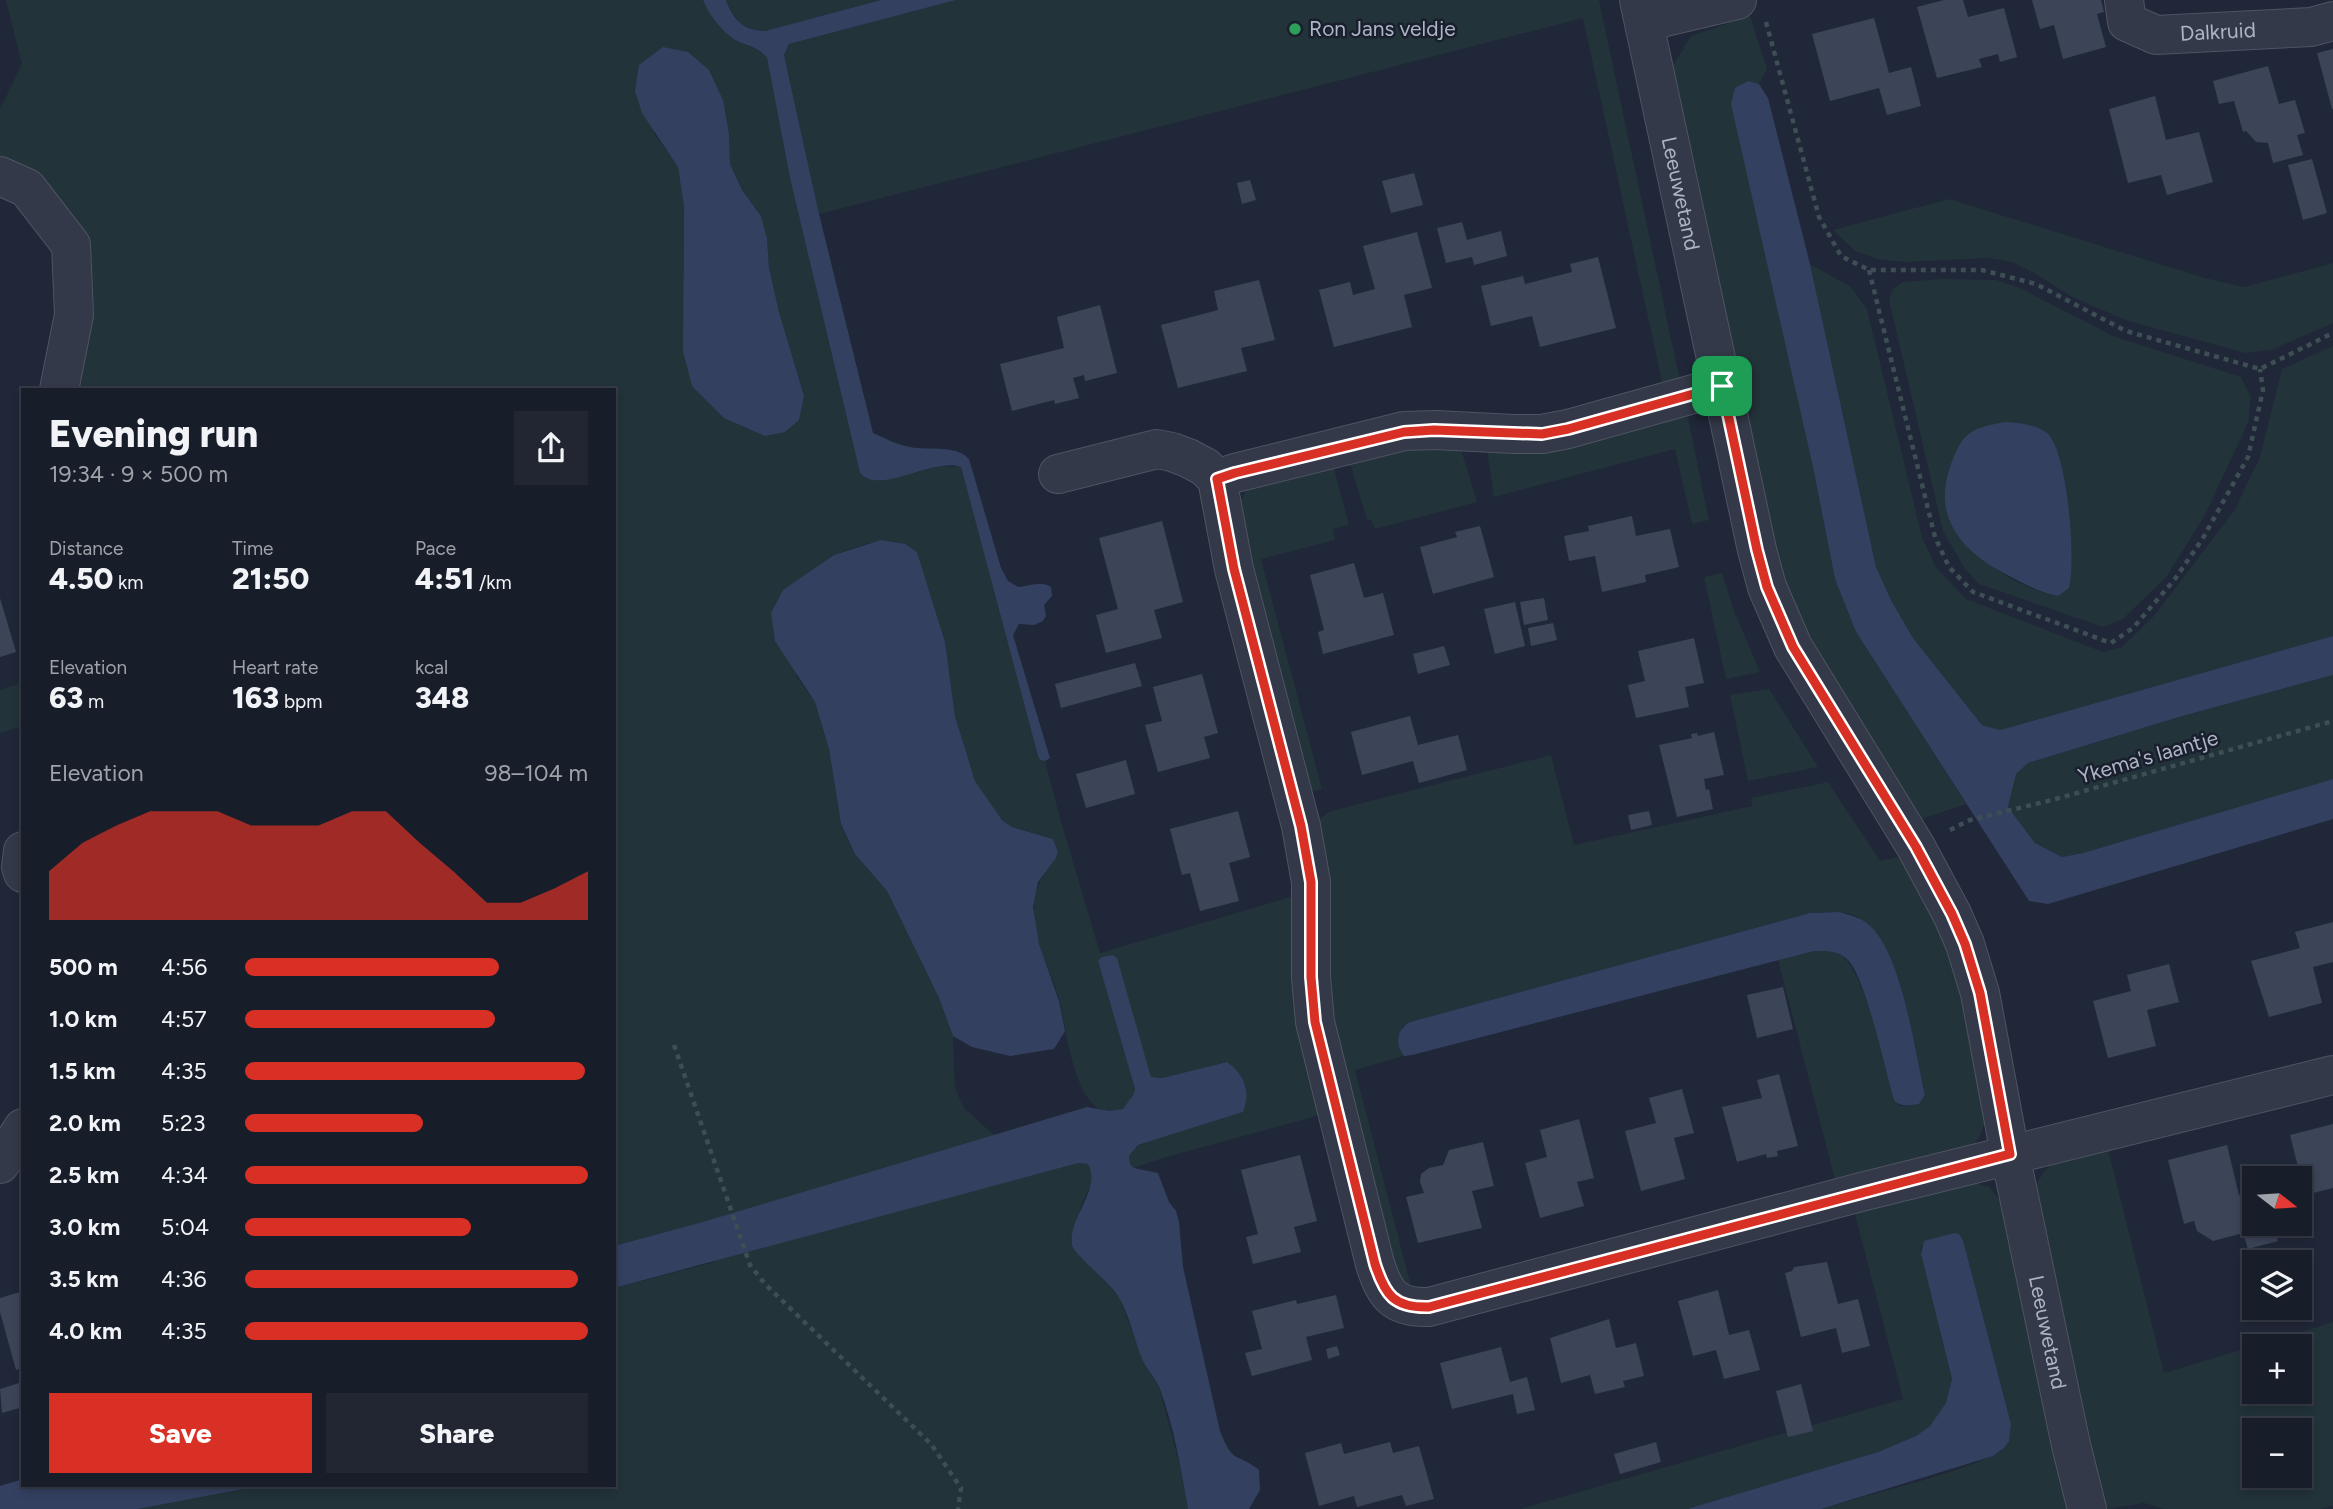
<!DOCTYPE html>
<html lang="en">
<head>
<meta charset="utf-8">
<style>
  body { margin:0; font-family:Figtree,sans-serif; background:#212632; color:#f1f3f6; height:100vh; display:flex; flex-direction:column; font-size:26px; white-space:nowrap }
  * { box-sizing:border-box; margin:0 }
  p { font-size:23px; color:#9fa2a8 }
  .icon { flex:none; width:38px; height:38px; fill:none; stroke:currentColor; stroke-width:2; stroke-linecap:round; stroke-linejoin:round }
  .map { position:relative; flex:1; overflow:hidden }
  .details { position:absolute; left:21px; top:388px; width:595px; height:1099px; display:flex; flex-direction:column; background:#181d2a; border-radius:0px; box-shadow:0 4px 10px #0003,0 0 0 2px #363b47 }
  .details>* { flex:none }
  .needle { width:46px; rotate:107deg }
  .buttons { position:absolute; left:2242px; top:1166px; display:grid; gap:14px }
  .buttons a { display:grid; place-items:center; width:70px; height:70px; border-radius:0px; background:#181d2a; box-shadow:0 4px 10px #0003,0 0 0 2px #363b47; font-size:35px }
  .pin { position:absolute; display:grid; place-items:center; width:60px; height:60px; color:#fff; margin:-30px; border-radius:14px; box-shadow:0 4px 10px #0006 }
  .round { display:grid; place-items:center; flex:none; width:74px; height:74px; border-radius:0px; background:#212632 }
  .head { display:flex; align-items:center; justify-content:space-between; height:119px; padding:0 28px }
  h1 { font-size:38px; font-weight:800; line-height:52px }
  .figures { display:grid; grid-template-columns:repeat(3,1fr); gap:10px; height:119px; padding:7px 28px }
  .figures div { display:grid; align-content:center }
  .figures b { font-size:30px; font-weight:800 }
  .figures small { font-size:19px; font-weight:400 }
  .figures p { font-size:19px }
  .chart { height:196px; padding:14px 28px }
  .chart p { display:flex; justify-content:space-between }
  .chart svg { width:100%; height:126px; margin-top:7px; fill:#d93025; opacity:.7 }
  .cta { display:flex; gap:14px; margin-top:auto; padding:14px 28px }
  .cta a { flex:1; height:80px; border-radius:0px; background:#d93025; color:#fff; font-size:28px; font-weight:800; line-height:80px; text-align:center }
  .cta a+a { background:#212632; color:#f1f3f6 }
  ul { padding:0 28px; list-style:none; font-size:23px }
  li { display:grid; grid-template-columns:112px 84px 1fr; align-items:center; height:52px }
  li i { height:18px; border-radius:9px; background:#d93025 }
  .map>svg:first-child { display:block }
  .green { fill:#223339; fill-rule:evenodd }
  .water { fill:#334060 }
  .building { fill:#3c4458 }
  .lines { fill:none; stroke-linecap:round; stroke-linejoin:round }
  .minor-casing { stroke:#4e5463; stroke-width:40 }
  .path { stroke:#3d4f54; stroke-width:4.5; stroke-dasharray:5 5; stroke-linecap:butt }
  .minor { stroke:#343949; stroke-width:38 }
  .route-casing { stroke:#fff; stroke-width:14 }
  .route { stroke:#d93025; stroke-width:9 }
  .leisure-dot { fill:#2e9e5b; stroke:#191f2d; stroke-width:2.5 }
  .labels { text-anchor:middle; stroke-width:5; stroke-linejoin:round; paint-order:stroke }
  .poi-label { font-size:21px; fill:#aeb4c5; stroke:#191f2d; text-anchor:start }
  .street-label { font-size:21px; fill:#aeb4c5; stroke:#191f2d }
</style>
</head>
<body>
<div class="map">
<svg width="2333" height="1509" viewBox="0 0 2333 1509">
  <rect width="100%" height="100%" fill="#202738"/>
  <g class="green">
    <path d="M6 0H703C710 15 724 35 739 42 750 48 759 48 767 58L790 178 860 473 880 481 940 466 961 467 1038 756 1040 760 1045 761 1060 818 1100 953 1301 894 1324 1114 1163 1158 1134 1168 1130 1164 1129 1156 1138 1145 1243 1112C1250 1086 1247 1080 1227 1062L1162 1078 1151 1077 1098 961 1135 1089 1127 1107C1077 1137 1066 1029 1060 1002 1052 970 1030 939 1034 905 1036 883 1047 869 1058 852L1053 839 1012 827 1002 820 975 781 955 716 945 642 917 553C889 531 865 545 834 555L796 676 815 702 829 749 841 825 855 854 887 891 939 998 953 1036 955 1088 964 1108 993 1134 1078 1163 1089 1164 1093 1173V1181L1081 1206 1072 1244 1119 1297 1144 1363 1159 1387 1180 1466 1188 1509H138L258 1486H614V1288L715 1262 706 1221 614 1246V390H67L75 285 0 168V109L22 64ZM653 132 729 134 730 164 742 190 761 216 767 238 769 268 779 312 804 396 683 277 684 207 678 166Z"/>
    <path d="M726 0H881L765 31C742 31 734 18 726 0Z"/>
    <polygon points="956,0 1599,0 1680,381 1664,391 1583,18 819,214 784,55 789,44"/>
    <polygon points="1750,16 1767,69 1759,84 1748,81 1813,467 1835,579 1856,632 1966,804 1910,823 1847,727 1771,565 1671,69 1691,36"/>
    <polygon points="1949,199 2205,278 2244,287 2333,263 2333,323 2271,350 2246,353 2128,321 2072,297 2038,275 2012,262 1989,258 1904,262 1877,259 1855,251 1833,230"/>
    <polygon points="1810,264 1851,287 1867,309 1922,537 1936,567 1966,599 2103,652 2122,647 2154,616 2234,511 2260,457 2282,369 2333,346 2333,636 2000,730 1982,725 1913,638 1891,600 1876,567"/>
    <path d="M1942 279 1996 280 2020 288 2113 336 2241 377 2251 397 2248 423 2204 517 2167 576 2123 619 2103 627 1979 584 1965 569 1943 531 1889 300 1892 290 1903 282ZM2059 454 2070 528 2058 596C2022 590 1979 562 1956 534Z"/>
    <polygon points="1685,416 1688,418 1709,520 1692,524 1675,449 1494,497 1487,449"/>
    <polygon points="1460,446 1477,502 1375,529 1371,520 1367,520 1351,466 1354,454"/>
    <polygon points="1325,461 1334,468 1349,525 1333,529 1335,540 1261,559 1322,789 1315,791 1303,786 1236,514 1246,490"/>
    <polygon points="1722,573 1734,611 1760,672 1726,679 1704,577"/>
    <polygon points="2333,675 2333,779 2083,853 2062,857 2035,843 2008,807 2016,773 2028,763 2179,717"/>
    <polygon points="23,683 23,726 0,733 0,690"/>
    <polygon points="1769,689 1818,767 1748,781 1730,695"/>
    <path d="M1551 755 1574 845 1752 806 1751 798 1828 782 1880 861 1903 856 1955 961 1988 1113 1979 1138 1972 1146 1837 1187 1778 960C1796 955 1818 946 1837 952 1863 962 1889 1075 1898 1105L1904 1106 1919 1104 1925 1095C1915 1049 1902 954 1867 923 1851 909 1829 912 1810 913L1410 1022 1403 1026 1398 1038 1404 1056 1355 1070 1412 1290 1395 1277 1328 1018 1314 824 1327 813 1335 810Z"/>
    <path d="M2106 1141 2164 1373 2254 1346V1391H2300V1346H2255L2333 1322V1506L2320 1509H2164L2144 1503 2108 1509 2096 1484 2034 1191C2047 1155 2073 1153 2106 1141ZM2254 1430H2300V1475H2254Z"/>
    <path d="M1970 1181 1989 1187 2001 1201 2071 1509H1821C1850 1500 1989 1465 2003 1449 2008 1444 2009 1431 2011 1424L1963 1240 1959 1234 1921 1246V1254L1952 1379 1947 1403 1939 1416 1930 1426 1916 1436 1878 1452 1687 1509H1520L1903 1399 1853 1207Z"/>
  </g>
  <g class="water">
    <path d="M703 0H726C733 19 743 31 765 31L881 0H956L789 44 784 55 819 214 873 433C884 438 898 445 910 447 929 451 955 444 969 459L1001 568 1008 581 1018 587C1029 586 1041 580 1051 587L1052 596 1044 605 1046 616 1043 621 1034 625 1019 624 1013 635 1050 758 1045 761 1040 760 1038 756 961 467C933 457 880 496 860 473L790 178 767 58C759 48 751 47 739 42 724 35 709 15 703 0Z"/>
    <polygon points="663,47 688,52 709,70 723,100 729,134 730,164 742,190 761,216 767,238 769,268 779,312 804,396 799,420 785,432 765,436 724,418 692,386 683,351 684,207 678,167 642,113 635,91 639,65"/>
    <polygon points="1748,81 1759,84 1768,98 1810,264 1876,567 1891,600 1913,638 1982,725 2000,730 2333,636 2333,675 2179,717 2028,763 2016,774 2008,807 2035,843 2062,857 2083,853 2333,779 2333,819 2048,904 2029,901 1856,632 1835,579 1813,467 1731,104 1735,88"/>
    <path d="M2005 422C2019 423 2035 424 2047 433 2068 451 2076 561 2069 588L2058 596C2042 593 2028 586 2013 578 1966 555 1930 521 1951 464 1963 431 1972 428 2005 422Z"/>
    <polygon points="881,540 905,544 917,552 945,642 955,716 975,781 1002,820 1012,827 1053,839 1058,852 1056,858 1038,882 1033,907 1039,944 1059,1001 1065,1031 1054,1049 1010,1056 972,1047 953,1036 939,998 887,891 855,854 841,824 829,749 815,702 775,641 771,613 783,590 834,555"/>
    <path d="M1839 912C1849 915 1860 917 1868 924 1902 952 1915 1052 1925 1095L1919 1104C1910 1105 1901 1108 1894 1100 1885 1069 1867 983 1849 961 1839 950 1827 951 1814 951L1412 1055 1404 1056C1395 1044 1396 1030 1410 1022L1810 913Z"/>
    <path d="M1113 955 1117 958 1151 1077 1162 1078 1227 1062C1245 1075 1251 1091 1243 1112L1138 1145 1129 1156 1130 1164 1134 1168 1158 1173 1169 1202 1176 1211 1179 1222 1183 1267 1220 1431C1234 1466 1235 1451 1259 1470L1260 1490 1249 1509H1188C1181 1469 1174 1427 1160 1389 1156 1379 1148 1371 1143 1361 1134 1340 1130 1316 1118 1296 1110 1283 1074 1254 1072 1245 1068 1217 1102 1190 1088 1164L1078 1163 614 1288V1246L706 1221 1087 1107 1109 1111 1123 1109 1133 1095 1135 1089 1098 961 1102 957Z"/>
    <polygon points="1954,1233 1959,1234 1963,1240 2011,1424 2009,1441 2004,1448 1993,1456 1821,1509 1687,1509 1878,1452 1916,1436 1930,1426 1946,1403 1952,1379 1921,1254 1924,1241"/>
    <polygon points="23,1479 23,1486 258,1486 138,1509 0,1509 0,1486"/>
  </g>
  <g class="building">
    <polygon points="1944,0 1963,0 1968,17 2004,8 2017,57 2000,62 1998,54 1979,59 1982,67 1937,78 1917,7"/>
    <polygon points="2032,0 2101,0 2104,12 2097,14 2106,47 2063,59 2054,25 2040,29"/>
    <polygon points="1874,18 1889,73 1911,67 1921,106 1887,115 1879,88 1830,101 1812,34"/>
    <polygon points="2333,49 2333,109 2332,109 2317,53"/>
    <polygon points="2268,66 2279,104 2295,100 2305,133 2297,135 2303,155 2273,163 2268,143 2256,142 2246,131 2243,132 2234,101 2219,104 2213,81"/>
    <polygon points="2155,96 2166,140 2199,132 2213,182 2167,195 2161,175 2128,183 2109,109"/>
    <polygon points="2312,159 2327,213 2303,220 2288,165"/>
    <polygon points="1414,173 1423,205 1391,213 1382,181"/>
    <polygon points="1250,180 1256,200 1242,204 1237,183"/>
    <polygon points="1462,222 1467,240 1501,231 1507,256 1474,265 1472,257 1446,263 1437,228"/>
    <polygon points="1417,232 1432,288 1404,295 1412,327 1334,347 1319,290 1350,282 1353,295 1375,289 1363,246"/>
    <polygon points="1598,257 1616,328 1540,347 1532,316 1491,326 1481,286 1523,276 1525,284 1572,272 1570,264"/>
    <polygon points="1259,280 1275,340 1241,348 1247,371 1178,388 1161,325 1218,310 1214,291"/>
    <polygon points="1100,305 1117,373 1085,381 1084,375 1073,378 1079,398 1055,404 1054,400 1012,411 1000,364 1064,348 1057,317"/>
    <polygon points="1632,516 1636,536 1670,529 1679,567 1645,575 1646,582 1602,592 1595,556 1569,561 1564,536 1589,531 1588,526"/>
    <polygon points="1162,521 1183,602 1154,610 1162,638 1106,653 1096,615 1118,609 1099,538"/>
    <polygon points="1480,526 1494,577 1433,594 1420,547 1457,537 1455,532"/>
    <polygon points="1354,563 1364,598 1383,593 1394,635 1323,654 1318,632 1324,630 1310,575"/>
    <polygon points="0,598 16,652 0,657"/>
    <polygon points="1544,598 1548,620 1524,625 1520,602"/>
    <polygon points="1515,602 1525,646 1495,654 1484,609"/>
    <polygon points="1553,623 1557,640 1531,646 1528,628"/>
    <polygon points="1694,638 1704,683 1685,687 1689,707 1636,718 1628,685 1645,681 1638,651"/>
    <polygon points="1444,646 1450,665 1418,674 1413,654"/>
    <polygon points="1135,663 1142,686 1061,708 1055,684"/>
    <polygon points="1202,674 1218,733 1204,737 1210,758 1158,772 1145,725 1162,721 1153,687"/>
    <polygon points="1410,716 1418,745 1458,735 1467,770 1419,783 1413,761 1362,775 1351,732"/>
    <polygon points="1714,732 1724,775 1704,779 1706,790 1709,789 1713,809 1677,817 1659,745 1692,738 1691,734 1697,733 1698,736"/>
    <polygon points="1126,760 1135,794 1086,808 1076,774"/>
    <polygon points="1238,811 1250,857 1229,863 1239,901 1200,911 1190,873 1182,875 1170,829"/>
    <polygon points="1649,811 1652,825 1631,830 1628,815"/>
    <polygon points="2333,922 2333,962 2313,967 2322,1003 2269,1017 2251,961 2300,948 2295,932"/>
    <polygon points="2169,964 2179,1002 2147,1010 2156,1046 2108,1058 2093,1001 2131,991 2127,975"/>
    <polygon points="1783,987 1793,1029 1757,1038 1747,995"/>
    <polygon points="1779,1074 1798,1146 1777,1151 1778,1156 1767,1158 1766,1154 1737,1162 1722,1107 1762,1098 1757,1080"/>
    <polygon points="1682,1089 1694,1133 1674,1138 1685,1179 1641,1191 1625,1131 1656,1123 1649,1098"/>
    <polygon points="1579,1119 1594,1178 1577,1182 1584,1206 1540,1218 1525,1163 1547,1157 1540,1130"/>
    <polygon points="2333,1124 2333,1188 2305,1195 2290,1135"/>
    <polygon points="1483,1142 1494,1186 1472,1191 1482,1228 1418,1243 1406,1197 1424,1193 1420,1182 1421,1174 1429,1168 1443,1165 1449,1150"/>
    <polygon points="2227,1145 2239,1195 2254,1191 2254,1223 2273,1223 2278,1241 2248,1249 2243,1233 2213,1241 2197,1231 2194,1221 2184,1224 2168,1160"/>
    <polygon points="1300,1155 1317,1221 1294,1227 1301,1252 1253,1264 1246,1237 1258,1234 1241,1170"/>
    <polygon points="1827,1262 1838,1304 1858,1299 1870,1346 1842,1353 1836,1328 1801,1337 1785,1273 1792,1271 1794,1267"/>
    <polygon points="1718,1290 1729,1335 1749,1330 1760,1370 1724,1379 1716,1350 1693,1356 1678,1301"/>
    <polygon points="20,1292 23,1303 23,1368 16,1370 0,1312 0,1298"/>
    <polygon points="1336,1295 1344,1328 1306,1337 1312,1360 1252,1376 1245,1353 1262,1349 1252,1311 1296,1300 1297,1304"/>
    <polygon points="1609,1319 1616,1348 1636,1343 1644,1376 1623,1381 1625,1387 1595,1394 1590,1375 1561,1383 1550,1338"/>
    <polygon points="1337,1346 1340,1355 1328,1359 1326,1349"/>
    <polygon points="1501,1347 1510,1382 1527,1377 1535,1410 1517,1414 1513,1394 1452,1409 1440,1363"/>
    <polygon points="19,1383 23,1407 2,1413 0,1389"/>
    <polygon points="1801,1384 1813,1431 1788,1437 1776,1391"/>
    <polygon points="1390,1442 1393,1453 1419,1446 1434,1499 1406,1506 1402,1495 1357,1507 1354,1496 1319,1506 1305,1453 1341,1443 1344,1454"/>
    <polygon points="1656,1442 1661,1462 1620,1474 1614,1454"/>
  </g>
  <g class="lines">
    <defs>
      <g id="minor">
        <path id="s1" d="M1639 0 1757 550 1767 587 1793 647 1916 847 1952 914 1965 944 1980 993 2010 1154 2071 1445 2087 1509"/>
        <path id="s2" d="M2124 0 2127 22 2156 35 2311 27 2333 21"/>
        <polyline points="1644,22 1737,0"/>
        <polyline points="0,176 27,188 71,245 74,315 59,390"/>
        <path d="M1058 474 1157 449 1172 452 1188 458 1205 467 1217 479 1234 569 1301 826 1311 882V977L1315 1022 1375 1264C1385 1295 1394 1308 1429 1307L1861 1192 2333 1075"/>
        <polyline points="1217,479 1235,473 1404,431 1435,430 1514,434 1542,434 1568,429 1722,386"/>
        <polyline points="23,851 21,867 23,873"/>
        <polyline points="0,1164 23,1128"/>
      </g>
    </defs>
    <use href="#minor" class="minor-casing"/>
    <g class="path">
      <polyline points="1766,22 1819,217 1841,256 1869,270 1982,270 2036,284 2126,331 2260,369 2333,333"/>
      <polyline points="1869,270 1935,537 1949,567 1973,592 2111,643 2133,628 2175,579 2203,538 2248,457 2263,390 2260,369"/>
      <polyline points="1950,830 1970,820 2052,800 2333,721"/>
      <polyline points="674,1045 750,1265 765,1284 931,1444 961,1488 958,1509"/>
    </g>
    <use href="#minor" class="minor"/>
  </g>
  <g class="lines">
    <defs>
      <path id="route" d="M1722 386 1757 550 1767 587 1793 647 1916 847 1952 914 1965 944 1980 993 2010 1154 1429 1307C1394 1308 1385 1295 1375 1264L1315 1022 1311 977V882L1301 826 1234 569 1217 479 1235 473 1404 432 1434 430 1542 434 1568 429Z"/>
    </defs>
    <use href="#route" class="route-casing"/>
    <use href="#route" class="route"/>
  </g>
  <circle class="leisure-dot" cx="1295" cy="29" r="7"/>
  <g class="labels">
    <g class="poi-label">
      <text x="1309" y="36">Ron Jans veldje</text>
    </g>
    <g class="street-label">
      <text dy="7" stroke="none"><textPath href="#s2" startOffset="116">Dalkruid</textPath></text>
      <text dy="7" stroke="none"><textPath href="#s1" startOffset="198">Leeuwetand</textPath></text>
      <text transform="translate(2148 757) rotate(-16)" y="7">Ykema's laantje</text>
      <text dy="7" stroke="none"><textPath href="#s1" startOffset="1407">Leeuwetand</textPath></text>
    </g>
  </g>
</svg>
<div class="buttons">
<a><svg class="needle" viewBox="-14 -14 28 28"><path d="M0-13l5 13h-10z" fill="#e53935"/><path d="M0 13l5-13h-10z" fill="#9fa2a8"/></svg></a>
<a><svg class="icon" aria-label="layers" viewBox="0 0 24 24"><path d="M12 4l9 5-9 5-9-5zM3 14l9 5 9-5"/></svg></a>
<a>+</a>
<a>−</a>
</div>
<div class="pin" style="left:1722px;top:386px;background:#1e9e55"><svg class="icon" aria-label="arrive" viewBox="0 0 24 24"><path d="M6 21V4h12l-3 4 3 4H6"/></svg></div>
<section class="details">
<div class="head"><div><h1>Evening run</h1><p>19:34 · 9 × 500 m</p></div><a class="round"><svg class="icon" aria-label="share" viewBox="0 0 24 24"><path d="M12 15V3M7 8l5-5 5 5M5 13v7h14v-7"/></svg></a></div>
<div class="figures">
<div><p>Distance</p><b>4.50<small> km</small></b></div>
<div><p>Time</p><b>21:50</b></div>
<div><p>Pace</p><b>4:51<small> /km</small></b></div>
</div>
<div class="figures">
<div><p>Elevation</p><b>63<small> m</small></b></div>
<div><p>Heart rate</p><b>163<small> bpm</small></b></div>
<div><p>kcal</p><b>348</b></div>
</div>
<div class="chart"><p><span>Elevation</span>98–104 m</p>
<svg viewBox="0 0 160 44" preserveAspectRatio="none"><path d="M0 44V27L10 17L20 11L30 6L40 6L50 6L60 11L70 11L80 11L90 6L100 6L110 17L120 27L130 38L140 38L150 33L160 27V44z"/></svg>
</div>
<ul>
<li><b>500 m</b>4:56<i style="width:74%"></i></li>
<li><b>1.0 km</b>4:57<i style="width:73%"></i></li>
<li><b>1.5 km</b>4:35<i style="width:99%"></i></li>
<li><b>2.0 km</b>5:23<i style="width:52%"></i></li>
<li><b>2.5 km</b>4:34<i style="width:100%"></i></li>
<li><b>3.0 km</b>5:04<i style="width:66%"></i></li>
<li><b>3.5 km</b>4:36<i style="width:97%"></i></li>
<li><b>4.0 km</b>4:35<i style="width:100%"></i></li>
</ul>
<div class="cta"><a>Save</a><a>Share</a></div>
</section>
</div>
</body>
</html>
